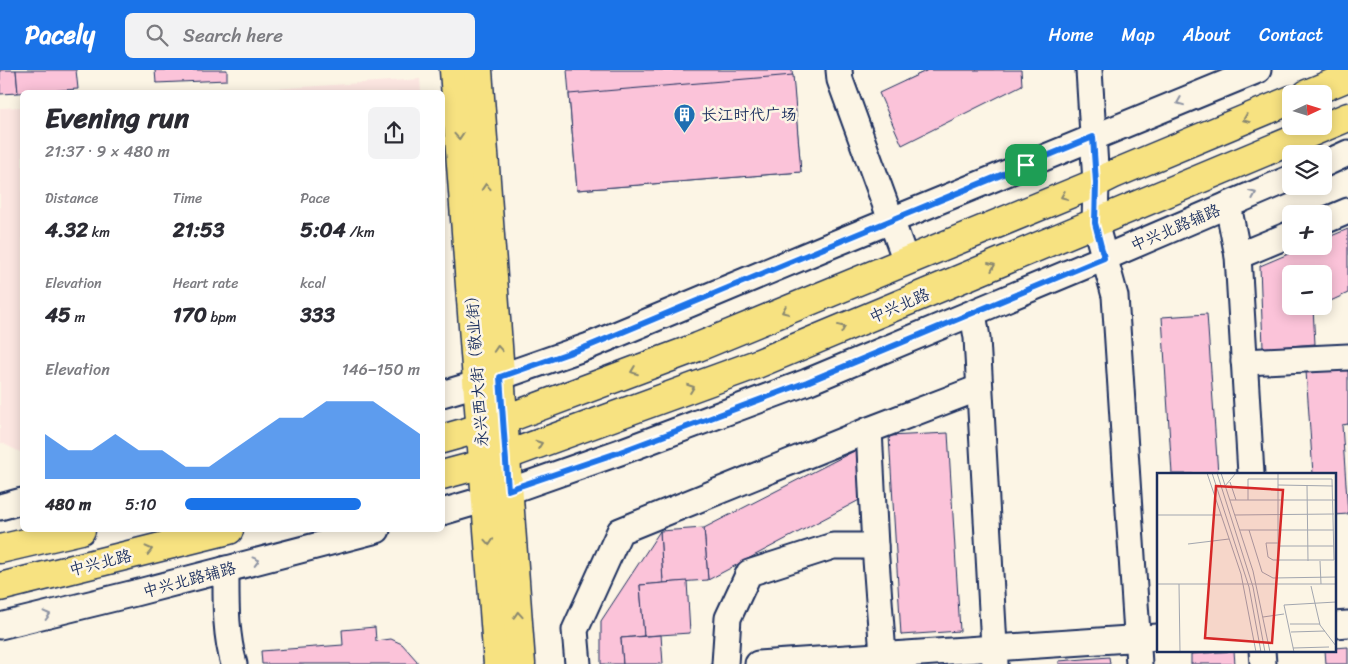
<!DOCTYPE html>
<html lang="en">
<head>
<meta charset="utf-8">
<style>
  body { margin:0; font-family:Sriracha,"LXGW WenKai TC",sans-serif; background:#f2f2f3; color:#2b2b33; height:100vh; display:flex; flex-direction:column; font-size:19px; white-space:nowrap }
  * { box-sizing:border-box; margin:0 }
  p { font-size:16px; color:#7c7c81 }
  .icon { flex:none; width:28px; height:28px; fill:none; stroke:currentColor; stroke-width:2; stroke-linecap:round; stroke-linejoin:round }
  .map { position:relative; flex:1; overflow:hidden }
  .drawer { position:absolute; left:20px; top:20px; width:425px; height:442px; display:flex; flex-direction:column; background:#fff; border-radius:8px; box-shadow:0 2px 12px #0003 }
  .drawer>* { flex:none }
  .needle { width:32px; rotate:86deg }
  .fabs { position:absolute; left:1282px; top:15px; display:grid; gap:10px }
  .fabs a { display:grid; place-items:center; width:50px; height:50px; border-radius:8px; background:#fff; box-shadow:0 2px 12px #0003; font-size:25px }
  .pin { position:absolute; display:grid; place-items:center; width:42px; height:42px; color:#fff; margin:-21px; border-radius:10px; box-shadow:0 2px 8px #0006 }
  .round { display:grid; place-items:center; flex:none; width:52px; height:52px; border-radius:8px; background:#f2f2f3 }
  .headline { display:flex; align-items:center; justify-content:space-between; height:85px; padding:0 25px }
  h1 { font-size:28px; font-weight:700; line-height:38px }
  .metrics { display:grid; grid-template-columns:repeat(3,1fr); gap:8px; height:85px; padding:5px 25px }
  .metrics div { display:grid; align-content:center }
  .metrics b { font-size:21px; font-weight:700 }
  .metrics small { font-size:14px; font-weight:400 }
  .metrics p { font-size:14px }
  .chart { height:140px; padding:10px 25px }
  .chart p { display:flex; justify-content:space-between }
  .chart svg { width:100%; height:90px; margin-top:5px; fill:#1a73e8; opacity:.7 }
  ul { padding:0 25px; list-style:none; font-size:16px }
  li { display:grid; grid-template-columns:80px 60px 1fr; align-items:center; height:38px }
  li i { height:12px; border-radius:6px; background:#1a73e8 }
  header { display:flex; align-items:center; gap:30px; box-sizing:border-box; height:70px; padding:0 25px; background:#1a73e8; color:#fff }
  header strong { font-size:24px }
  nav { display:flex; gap:28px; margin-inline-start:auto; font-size:18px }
  .search { width:350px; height:45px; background:#f2f2f3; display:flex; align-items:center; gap:12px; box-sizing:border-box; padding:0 18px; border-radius:8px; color:#7c7c81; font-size:19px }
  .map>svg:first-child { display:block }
  .built { fill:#fce6e1 }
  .building { fill:#fbc3d9; stroke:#1b2f5e }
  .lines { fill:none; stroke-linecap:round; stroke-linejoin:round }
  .minor-casing { stroke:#1b2f5e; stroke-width:29 }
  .major-casing { stroke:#1b2f5e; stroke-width:31 }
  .minor { stroke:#fcf5e5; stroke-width:25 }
  .major { stroke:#f7e281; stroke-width:28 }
  .oneway { stroke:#8c92a2 }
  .oneway2 { stroke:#898870 }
  .route-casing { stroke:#fff; stroke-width:10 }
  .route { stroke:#1a73e8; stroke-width:6 }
  .labels { text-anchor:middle; stroke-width:5; stroke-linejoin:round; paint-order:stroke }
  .poi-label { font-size:16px; fill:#1b2f5e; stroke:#fcf5e5; text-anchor:start }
  .street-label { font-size:16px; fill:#1b2f5e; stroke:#fcf5e5 }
  .inset-road { fill:none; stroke:#a2a6af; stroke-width:1 }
  .view { fill:#d62828; fill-opacity:0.15; stroke:#d62828; stroke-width:2.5 }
  .inset-edge { fill:none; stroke:#1b2f5e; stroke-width:2.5 }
</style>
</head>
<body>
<header>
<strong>Pacely</strong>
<div class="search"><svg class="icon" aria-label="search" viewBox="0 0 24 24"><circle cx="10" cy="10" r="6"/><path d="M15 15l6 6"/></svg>Search here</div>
<nav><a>Home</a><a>Map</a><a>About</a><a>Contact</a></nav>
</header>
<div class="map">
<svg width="1348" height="594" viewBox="0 0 1348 594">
  <rect width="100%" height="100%" fill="#fcf5e5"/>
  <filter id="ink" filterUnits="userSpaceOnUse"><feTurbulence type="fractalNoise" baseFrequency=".02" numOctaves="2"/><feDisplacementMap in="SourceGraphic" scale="10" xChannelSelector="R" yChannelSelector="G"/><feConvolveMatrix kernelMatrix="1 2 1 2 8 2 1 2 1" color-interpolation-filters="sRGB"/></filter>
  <g filter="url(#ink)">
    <g class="built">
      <polygon points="420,9 421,22 228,22"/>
      <polygon points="22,37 22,383 0,372 0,38"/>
    </g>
    <g class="building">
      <polygon points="0,0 16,0 18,23 0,24"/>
      <polygon points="16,0 76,0 78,19 18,23"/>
      <polygon points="155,0 227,0 227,10 156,13"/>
      <polygon points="567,0 792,0 801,102 577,120"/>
      <polygon points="928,0 994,0 995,6 917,45 903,12"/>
      <polygon points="928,0 1021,0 1022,15 902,75 879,23"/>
      <polygon points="793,5 801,102 577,120 569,24"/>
      <polygon points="1348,159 1348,223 1324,234 1324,204 1291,204 1291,236 1318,236 1313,238 1315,274 1263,278 1260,196 1307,176 1324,176 1324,169"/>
      <polygon points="1207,244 1218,404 1172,404 1162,247"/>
      <polygon points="1348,298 1348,354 1342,355 1348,444 1334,445 1334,404 1313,404 1306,301"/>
      <polygon points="948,363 960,561 901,565 889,366"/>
      <polygon points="860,378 867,426 708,510 704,458"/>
      <polygon points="704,458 708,510 663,513 660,461"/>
      <polygon points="660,461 663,513 640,515 644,566 621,568 623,594 601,594 601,551"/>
      <polygon points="687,511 690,563 644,566 640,515"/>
      <polygon points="375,557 376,571 391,569 402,574 417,591 417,594 262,594 261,581 343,575 342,560"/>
      <polygon points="661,565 663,594 623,594 621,568"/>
      <polygon points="1348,577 1348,594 1326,594 1325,580 1334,580 1334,578"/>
      <polygon points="1234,581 1235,594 1191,594 1191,584"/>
      <polygon points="1109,587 1110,594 1059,594 1059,591"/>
    </g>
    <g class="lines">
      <defs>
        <g id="minor">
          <polyline points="839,0 840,10 906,191"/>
          <polyline points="1089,0 1096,113 1095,153 1115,226 1139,594"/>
          <polyline points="1324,94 1348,83"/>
          <polyline points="1228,135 1238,186 1251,404"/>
          <polyline points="1324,151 1348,141"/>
          <polyline points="1238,186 1291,164"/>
          <polyline points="973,243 977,268 995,594"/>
          <polyline points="1244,292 1348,287"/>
          <polyline points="442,324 500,307 589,276 824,178 1258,0"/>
          <polyline points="869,360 875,476"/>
          <polyline points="0,437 22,431"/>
          <polyline points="442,442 486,429 620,382 807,312 1104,188 1291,108"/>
          <path d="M226 499C226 531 225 563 234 594"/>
          <polyline points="1334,555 1348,554"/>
          <polyline points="0,556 135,523 377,460"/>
          <polyline points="1262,580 1263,594"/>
          <polyline points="578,594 575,560 620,461 869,360 979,318"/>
          <polyline points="725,594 728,548 749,503 833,476 875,476 883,585"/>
          <polyline points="758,594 1158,567"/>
        </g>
        <g id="major">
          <polyline points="454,0 498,594"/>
          <polyline points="478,0 521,594"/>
          <polyline points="1307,24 1348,7"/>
          <polyline points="442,369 481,358 503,350 698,277 1096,113 1114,104 1291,30"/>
          <polyline points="442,405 483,394 757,294 1348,47"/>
          <polyline points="0,479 81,460"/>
          <polyline points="0,517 229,460"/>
        </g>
      </defs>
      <use href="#minor" class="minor-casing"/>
      <use href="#major" class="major-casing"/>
      <use href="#minor" class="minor"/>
      <use href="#major" class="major"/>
    </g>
    <defs><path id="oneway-chevron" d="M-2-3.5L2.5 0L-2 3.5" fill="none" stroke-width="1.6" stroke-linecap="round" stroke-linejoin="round" transform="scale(1.25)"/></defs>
    <g class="oneway">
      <use href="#oneway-chevron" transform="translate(1180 32) rotate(158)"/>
      <use href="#oneway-chevron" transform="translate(1253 124) rotate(-23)"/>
      <use href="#oneway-chevron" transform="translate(256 491) rotate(-15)"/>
      <use href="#oneway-chevron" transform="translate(47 545) rotate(-14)"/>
    </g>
    <g class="oneway2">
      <use href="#oneway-chevron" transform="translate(1246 49) rotate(158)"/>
      <use href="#oneway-chevron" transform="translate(459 66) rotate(86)"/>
      <use href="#oneway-chevron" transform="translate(486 117) rotate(-94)"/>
      <use href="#oneway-chevron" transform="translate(1064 126) rotate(158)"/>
      <use href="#oneway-chevron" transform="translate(992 196) rotate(-23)"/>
      <use href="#oneway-chevron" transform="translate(785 241) rotate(158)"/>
      <use href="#oneway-chevron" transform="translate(842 258) rotate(-23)"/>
      <use href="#oneway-chevron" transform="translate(498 279) rotate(-94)"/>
      <use href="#oneway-chevron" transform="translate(634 301) rotate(159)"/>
      <use href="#oneway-chevron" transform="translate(691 318) rotate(-20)"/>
      <use href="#oneway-chevron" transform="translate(539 374) rotate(-20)"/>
      <use href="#oneway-chevron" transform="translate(489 472) rotate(86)"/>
      <use href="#oneway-chevron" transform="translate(149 480) rotate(-14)"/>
      <use href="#oneway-chevron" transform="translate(518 545) rotate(-94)"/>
    </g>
  </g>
  <g class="lines" filter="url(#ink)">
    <defs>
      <polygon id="route" points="1093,67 1096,113 1095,153 1104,188 807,312 620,382 508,420 500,307 589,276 824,178"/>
    </defs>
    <use href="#route" class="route-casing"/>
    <use href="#route" class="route"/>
  </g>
  <defs>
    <symbol id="building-pin" viewBox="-11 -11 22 30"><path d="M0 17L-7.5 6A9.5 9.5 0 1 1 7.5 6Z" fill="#1f6fb2" stroke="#fcf5e5"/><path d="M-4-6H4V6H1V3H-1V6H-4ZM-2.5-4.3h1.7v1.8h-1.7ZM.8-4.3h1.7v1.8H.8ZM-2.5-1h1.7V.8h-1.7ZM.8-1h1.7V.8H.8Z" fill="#fff"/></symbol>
  </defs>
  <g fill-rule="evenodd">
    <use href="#building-pin" x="672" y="32" width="25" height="34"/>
  </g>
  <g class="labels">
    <g class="poi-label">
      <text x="701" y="50">长江时代广场</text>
    </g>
    <g class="street-label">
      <text transform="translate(1175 157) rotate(-23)" y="6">中兴北路辅路</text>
      <text transform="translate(899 235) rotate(-23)" y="6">中兴北路</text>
      <text transform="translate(476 297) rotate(-94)" y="6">永兴西大街（敬业街）</text>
      <text transform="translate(100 492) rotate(-14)" y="6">中兴北路</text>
      <text transform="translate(189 509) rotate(-15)" y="6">中兴北路辅路</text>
    </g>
  </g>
  <g transform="translate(1157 403)">
    <rect width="179" height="179" fill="#fcf5e5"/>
    <path class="inset-road" d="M50 0 84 101 99 179M55 0 92 114 104 179M60 0 96 114 108 179M64 0 96 98 113 179M73 9 79 27M121 12 176 13M150 12 151 88M68 13 79 0M73 27H179M91 27V6H175L177 87H116L111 84 109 70H121M0 42H64M78 42 177 41M83 57H177M92 57 105 99 116 105 179 104M31 71 72 66M121 73H177M121 88V0M163 88 164 111M0 111H179M22 111 23 179M154 113 163 152 179 173M106 144 127 141M133 151H163M134 159 168 158M136 175 172 174M61 179 104 178M137 179 127 132 179 129"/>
    <path class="view" d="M59 13 126 17 115 170 48 165Z"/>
    <rect width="179" height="179" class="inset-edge"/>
  </g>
</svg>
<div class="fabs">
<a><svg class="needle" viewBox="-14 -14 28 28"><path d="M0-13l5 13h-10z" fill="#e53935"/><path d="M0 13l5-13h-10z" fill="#7c7c81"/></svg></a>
<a><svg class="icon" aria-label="layers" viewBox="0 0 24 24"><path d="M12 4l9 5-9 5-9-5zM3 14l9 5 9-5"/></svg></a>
<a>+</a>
<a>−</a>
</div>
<div class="pin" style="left:1026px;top:95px;background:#1e9e55"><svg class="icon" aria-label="arrive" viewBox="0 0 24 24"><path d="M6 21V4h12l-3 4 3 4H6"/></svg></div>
<section class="drawer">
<div class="headline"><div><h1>Evening run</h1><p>21:37 · 9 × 480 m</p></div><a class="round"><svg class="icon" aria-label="share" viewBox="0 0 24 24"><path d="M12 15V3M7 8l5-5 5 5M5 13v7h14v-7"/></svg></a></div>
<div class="metrics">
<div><p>Distance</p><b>4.32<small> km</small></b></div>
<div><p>Time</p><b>21:53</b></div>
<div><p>Pace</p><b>5:04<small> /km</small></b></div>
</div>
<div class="metrics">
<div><p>Elevation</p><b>45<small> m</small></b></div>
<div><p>Heart rate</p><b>170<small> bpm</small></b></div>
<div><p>kcal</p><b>333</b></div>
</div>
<div class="chart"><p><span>Elevation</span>146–150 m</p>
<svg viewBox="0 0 160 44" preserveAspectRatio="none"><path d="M0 44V22L10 30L20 30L30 22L40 30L50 30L60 38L70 38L80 30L90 22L100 14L110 14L120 6L130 6L140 6L150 14L160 22V44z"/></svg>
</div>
<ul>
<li><b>480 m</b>5:10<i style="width:75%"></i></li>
</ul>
</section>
</div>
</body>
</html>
